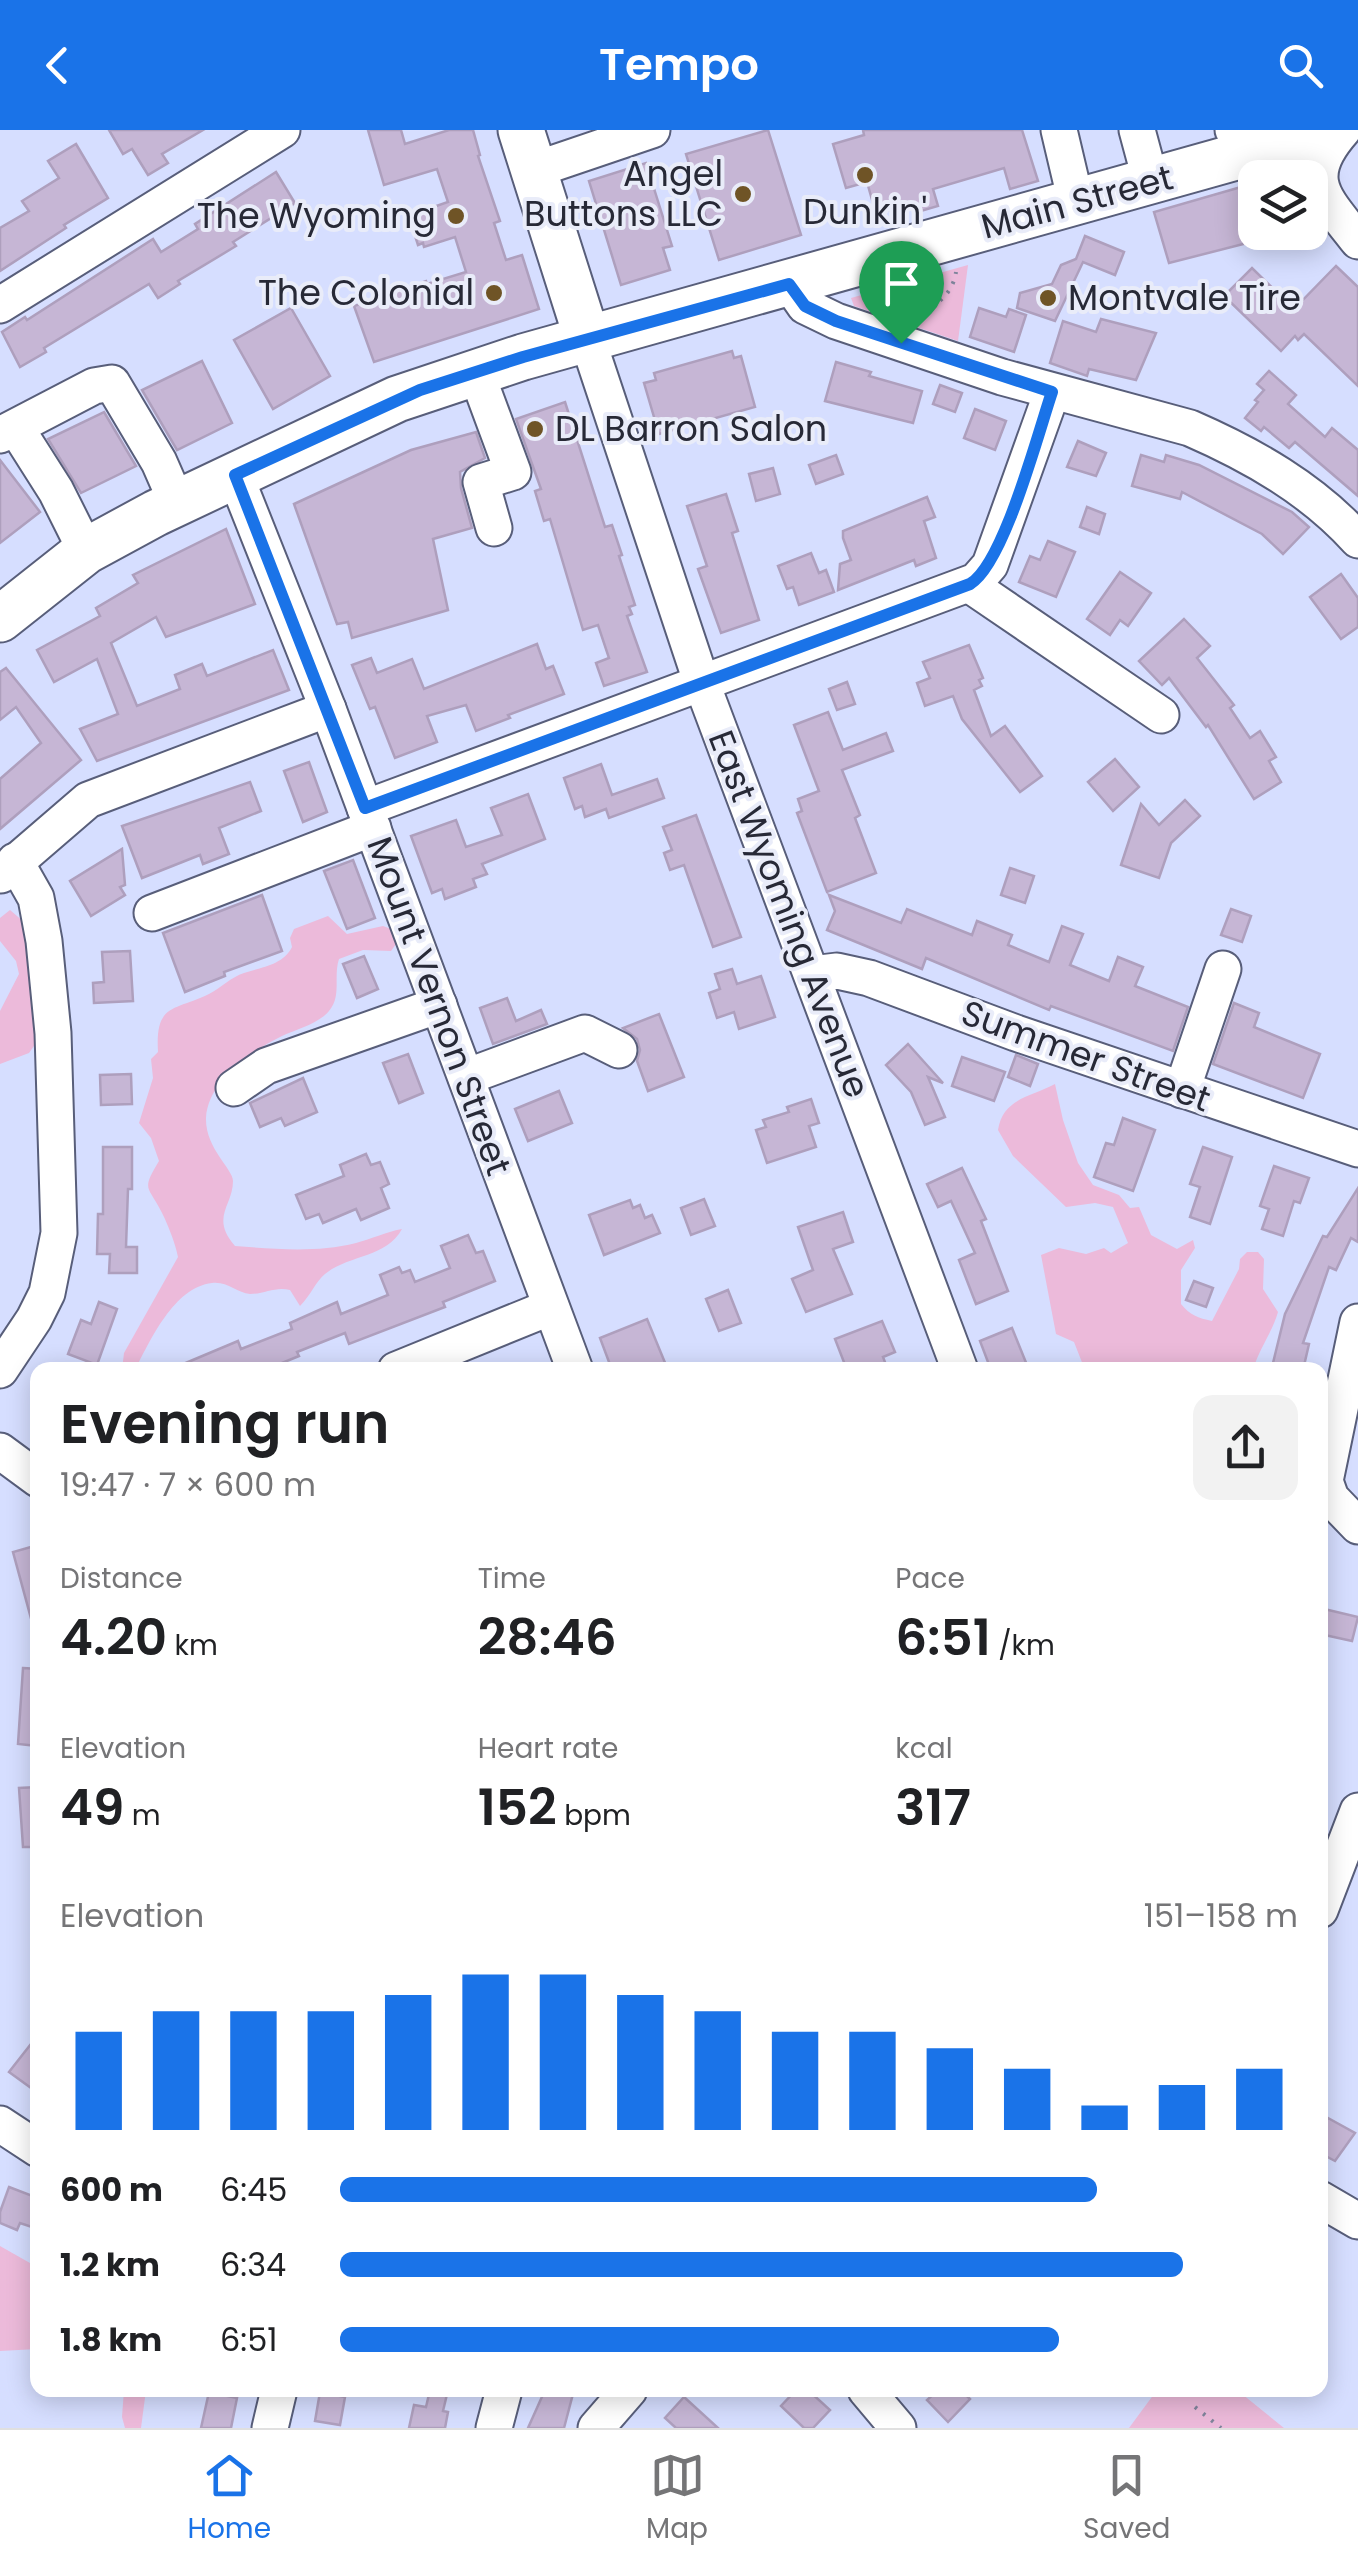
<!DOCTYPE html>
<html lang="en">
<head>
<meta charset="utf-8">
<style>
  body { margin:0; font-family:Poppins,sans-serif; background:#f2f2f2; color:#202124; height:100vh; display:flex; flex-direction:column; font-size:38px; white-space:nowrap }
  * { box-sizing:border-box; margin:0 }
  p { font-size:32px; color:#757577 }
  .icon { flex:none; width:55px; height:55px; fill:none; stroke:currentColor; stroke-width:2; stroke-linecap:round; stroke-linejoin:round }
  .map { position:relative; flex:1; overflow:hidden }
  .drawer { position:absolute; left:30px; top:1232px; width:1298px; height:1035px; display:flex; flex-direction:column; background:#fff; border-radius:20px; box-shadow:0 5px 25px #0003 }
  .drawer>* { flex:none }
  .fabs { position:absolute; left:1238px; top:30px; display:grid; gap:20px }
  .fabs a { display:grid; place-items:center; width:90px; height:90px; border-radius:20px; background:#fff; box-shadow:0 5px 25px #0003; font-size:50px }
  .pin { position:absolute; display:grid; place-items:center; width:85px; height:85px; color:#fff; margin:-102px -42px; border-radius:50% 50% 50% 0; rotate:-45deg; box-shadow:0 0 10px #0007 }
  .pin .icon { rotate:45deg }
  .round { display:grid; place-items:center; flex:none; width:105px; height:105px; border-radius:20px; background:#f2f2f2 }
  .summary { display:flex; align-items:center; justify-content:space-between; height:170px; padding:0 30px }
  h1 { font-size:55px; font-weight:600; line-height:75px }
  .stats { display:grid; grid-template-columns:repeat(3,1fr); gap:15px; height:170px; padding:10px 30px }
  .stats div { display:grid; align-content:center }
  .stats b { font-size:50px; font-weight:600 }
  .stats small { font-size:28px; font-weight:400 }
  .stats p { font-size:28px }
  .chart { height:280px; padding:20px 30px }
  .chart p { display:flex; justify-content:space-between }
  .chart svg { width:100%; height:180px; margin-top:10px; stroke:#1a73e8; stroke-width:6 }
  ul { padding:0 30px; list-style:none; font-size:32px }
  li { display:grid; grid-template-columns:160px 120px 1fr; align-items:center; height:75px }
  li i { height:25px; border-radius:12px; background:#1a73e8 }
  header { display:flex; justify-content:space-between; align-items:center; height:130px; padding:0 30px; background:#1a73e8; color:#fff; font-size:45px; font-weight:600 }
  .dock { display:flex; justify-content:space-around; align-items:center; height:140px; border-top:2px solid #e0e0e0; background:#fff; font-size:28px; color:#757577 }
  .dock a { display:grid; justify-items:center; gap:5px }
  .dock .on { color:#1a73e8 }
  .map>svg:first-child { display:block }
  .green { fill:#ecbada }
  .building { fill:#c6b6d5; stroke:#ae9fbd; stroke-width:2.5 }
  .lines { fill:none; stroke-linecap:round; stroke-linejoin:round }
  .minor-casing { stroke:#585e7a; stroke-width:39 }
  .major-casing { stroke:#585e7a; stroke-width:49 }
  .path { stroke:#7f849b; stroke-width:4; stroke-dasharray:2.5 8; stroke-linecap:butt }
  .minor { stroke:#fff; stroke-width:35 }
  .major { stroke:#fff; stroke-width:45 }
  .route-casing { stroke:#fff; stroke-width:20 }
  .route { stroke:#1a73e8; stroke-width:12 }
  .poi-dot { fill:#6f5426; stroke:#e9ecf9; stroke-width:4 }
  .labels { text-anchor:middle; stroke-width:8; stroke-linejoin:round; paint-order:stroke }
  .poi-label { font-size:35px; fill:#272936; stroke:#e9ecf9; text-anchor:end }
  .street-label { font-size:35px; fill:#272936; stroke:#e9ecf9 }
</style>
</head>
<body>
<header><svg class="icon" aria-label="back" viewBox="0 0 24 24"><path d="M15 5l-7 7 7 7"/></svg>Tempo<svg class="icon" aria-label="search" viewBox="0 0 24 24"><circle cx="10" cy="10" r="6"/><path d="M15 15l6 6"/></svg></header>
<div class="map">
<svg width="1358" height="2298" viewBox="0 0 1358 2298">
  <rect width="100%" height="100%" fill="#d6deff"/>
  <g class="green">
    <polygon points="968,135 958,211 854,176 851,168"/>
    <polygon points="10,780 24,792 35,859 36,913 29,923 0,934 0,881 19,844 16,831 0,811 0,788"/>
    <path d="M328 786 347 804 383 796 391 799 396 814 391 821 363 820 339 829C333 847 342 866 329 881 318 894 297 899 282 906 251 921 208 951 206 988 205 1018 233 1039 233 1051 233 1076 210 1087 235 1116 275 1119 316 1123 356 1113 372 1109 385 1102 402 1099 386 1128 348 1125 325 1144 316 1151 311 1165 300 1176L290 1160C276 1156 264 1164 250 1164 237 1163 227 1151 212 1153 174 1157 150 1211 135 1240H122L124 1223 178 1127C176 1115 167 1092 161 1081 148 1055 141 1061 159 1031L151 1008 139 993 153 948 151 929 158 922C155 873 174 881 209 864 221 858 231 847 244 843 262 837 283 835 292 817L290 808 294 799Z"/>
    <path d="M1055 954 1063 990 1078 1033 1093 1055 1119 1065 1130 1078 1139 1077 1151 1105 1177 1119 1193 1110 1195 1118 1181 1140V1174C1190 1185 1198 1188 1212 1191L1239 1139 1240 1129 1247 1122H1258L1264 1129 1263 1159 1278 1182C1272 1203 1259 1219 1253 1240H1085L1074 1212 1056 1204 1041 1125 1059 1118 1086 1124 1104 1118 1111 1123 1128 1113 1113 1077 1095 1073 1066 1077 1013 1026 998 1000C1003 968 1031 967 1055 954Z"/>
    <polygon points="0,2116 37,2137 37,2219 0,2221"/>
    <polygon points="124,2260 146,2260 141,2298 125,2298 122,2287"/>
    <polygon points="1157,2260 1237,2260 1284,2298 1129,2298"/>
  </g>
  <g class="building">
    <polygon points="109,0 203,0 162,24 168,33 148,45 132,19 123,24"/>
    <polygon points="368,0 401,0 405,14 449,0 473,0 480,25 478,26 500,91 494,93 506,130 522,125 539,179 374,232 354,176 426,151 427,154 466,142 455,107 424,117 423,113 418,115 410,90 414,88 413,84 448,72 437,39 384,55"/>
    <polygon points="768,0 801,105 719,130 686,24"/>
    <polygon points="863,0 1022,0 1038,51 1010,59 1004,38 933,59 938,76 914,83 911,74 876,84 867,52 846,58 833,14 864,5"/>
    <polygon points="76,14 108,68 64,95 66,98 0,141 0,98 29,81 22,71 59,48 48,31"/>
    <polygon points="646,33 672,116 663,118 670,140 621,155 589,51"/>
    <polygon points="276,42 295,73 233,112 236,116 178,151 180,154 158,168 149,154 44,218 46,222 20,237 2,202 25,187 27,190 153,109 161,122 198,99 195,94"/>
    <polygon points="1255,53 1255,111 1169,133 1154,82"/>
    <polygon points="1085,106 1124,122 1115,145 1083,132 1055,191 1017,178 1020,163 1052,154 1061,135 1076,129"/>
    <polygon points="1336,136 1358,157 1358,256 1304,204 1298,210 1295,206 1281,221 1224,166 1252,138 1294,179"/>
    <polygon points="291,178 330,246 273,279 234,210"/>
    <polygon points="979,178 1006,187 1009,179 1026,185 1014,222 970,207"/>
    <polygon points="1101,189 1156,203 1136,250 1089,239 1087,246 1050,233 1063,191 1096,202"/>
    <polygon points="732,221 734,228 741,226 755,277 659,304 644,253 656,250 654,243"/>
    <polygon points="202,231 232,293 177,320 142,260"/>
    <polygon points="836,232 871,242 869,246 922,261 913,293 825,271"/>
    <polygon points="1269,241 1296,265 1288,274 1325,307 1332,298 1358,320 1358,366 1295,312 1289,318 1264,297 1261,301 1245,288 1258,272 1255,270 1264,260 1257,254"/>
    <polygon points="940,255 962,263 955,282 933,274"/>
    <polygon points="565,272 605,397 612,395 622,425 619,426 635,475 629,477 632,484 627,486 647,542 604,556 596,533 609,528 598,495 583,500 550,389 544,391 535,361 541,359 516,289"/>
    <polygon points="975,279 1006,291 995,320 964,308"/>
    <polygon points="104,282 136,336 81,363 48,309"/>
    <polygon points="476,302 485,328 460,342 461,358 472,398 433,409 448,480 352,508 348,492 337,494 294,374 411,320"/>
    <polygon points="1078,311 1106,323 1096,346 1067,337"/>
    <polygon points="836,325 843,344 816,354 809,335"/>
    <polygon points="1141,325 1164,332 1166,325 1199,335 1292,382 1309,397 1283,424 1262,404 1182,362 1180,369 1132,356"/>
    <polygon points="0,330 40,382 0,413"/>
    <polygon points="773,338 780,364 756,371 749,344"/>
    <polygon points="726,364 738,401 732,403 759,490 721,503 698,439 707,436 687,376"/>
    <polygon points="927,367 935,387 924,391 936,428 916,436 914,430 838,460 840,434 851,430 843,408 843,401"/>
    <polygon points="1087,377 1105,384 1099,404 1080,397"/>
    <polygon points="226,399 255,474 166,507 156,487 111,513 137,576 180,559 175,545 202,534 207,546 273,520 289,560 97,631 80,599 118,584 97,529 54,552 37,520 100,486 96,478 138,453 133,445"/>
    <polygon points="1048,411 1075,422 1056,467 1019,452 1030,426 1040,430"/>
    <polygon points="811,423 819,443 826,440 834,462 799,475 793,457 787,459 778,436"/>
    <polygon points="1120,442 1151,463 1128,496 1120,490 1110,505 1087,489"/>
    <polygon points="1341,444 1358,468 1358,497 1341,509 1310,467"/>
    <polygon points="1184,489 1210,516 1197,528 1234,575 1230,578 1250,608 1260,601 1276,627 1269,631 1281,652 1254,669 1208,595 1206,597 1169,548 1162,555 1139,531"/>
    <polygon points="537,514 546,539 553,536 564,564 508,585 510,588 476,601 466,575 427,586 437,612 395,628 375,577 370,579 352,535 371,528 377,543 412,529 424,559"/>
    <polygon points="969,515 983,548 979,550 982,556 974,560 991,606 1005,596 1042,646 1020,662 962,589 953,566 925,576 917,553 930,548 923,532"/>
    <polygon points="6,538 81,630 0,699 0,649 41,613 16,577 0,590 0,542"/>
    <polygon points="847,552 855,574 837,580 829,559"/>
    <polygon points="828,582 843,620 886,603 893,621 842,640 860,685 855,688 876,743 827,762 797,683 802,681 798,669 819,661 794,595"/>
    <polygon points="1115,629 1139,657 1113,681 1088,652"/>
    <polygon points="309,632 327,682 303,692 284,641"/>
    <polygon points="601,634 612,665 657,649 664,668 609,688 606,679 585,687 582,676 575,679 564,648"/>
    <polygon points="250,652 261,681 219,698 229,724 203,734 200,725 142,748 122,696"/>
    <polygon points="528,664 545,709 482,734 487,744 473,749 476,757 445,769 442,759 432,763 411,706 456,690 466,717 502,705 491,678"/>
    <polygon points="1185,670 1200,686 1171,713 1159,748 1121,735 1141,674 1159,695"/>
    <polygon points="696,685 741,807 713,817 684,735 670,740 664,723 672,720 663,697"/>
    <polygon points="122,719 125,755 120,757 125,765 91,786 70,751"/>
    <polygon points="353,730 375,788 347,799 324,741"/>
    <polygon points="1010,738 1034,746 1025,773 1001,765"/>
    <polygon points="262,765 282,821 224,842 225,846 185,862 163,803"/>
    <polygon points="829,765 901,793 907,779 972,805 977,791 1012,805 1008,815 1049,832 1062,796 1083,804 1070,835 1109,851 1118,827 1143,837 1135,856 1188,877 1173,921 1051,876 1049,880 926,828 922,839 827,800 835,781"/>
    <polygon points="1231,779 1251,786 1242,812 1221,805"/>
    <polygon points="130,821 133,871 94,873 93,853 104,852 102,822"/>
    <polygon points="364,826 378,859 357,868 343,834"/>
    <polygon points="732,839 737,854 761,846 775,887 739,899 734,882 717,888 709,863 720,859 715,844"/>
    <polygon points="507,868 516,891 541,880 547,894 493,914 480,878"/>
    <polygon points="1234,873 1259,883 1254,897 1320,924 1303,968 1213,934"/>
    <polygon points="659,884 684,947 648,961 637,931 640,920 637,909 623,898"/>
    <polygon points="908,914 943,953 928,947 945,987 925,995 911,962 886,935"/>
    <polygon points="408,924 423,963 399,973 383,933"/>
    <polygon points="1016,925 1038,934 1030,956 1008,947"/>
    <polygon points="962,927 1005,942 994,971 952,956"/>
    <polygon points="131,944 132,974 101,975 100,945"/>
    <polygon points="303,948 317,982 285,996 281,988 260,997 250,973"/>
    <polygon points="559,961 572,993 528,1011 515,979"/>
    <polygon points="811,969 819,993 809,996 816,1017 767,1033 756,1000 766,997 763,990 789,982 787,977"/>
    <polygon points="1123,988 1155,1000 1133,1061 1094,1047 1106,1013 1114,1015"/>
    <polygon points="103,1017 132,1017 132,1059 128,1059 126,1117 137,1117 137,1143 109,1143 110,1124 97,1124 98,1084 103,1084"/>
    <polygon points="1203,1017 1232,1027 1210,1094 1190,1087 1200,1057 1190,1054"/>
    <polygon points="366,1024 371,1035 380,1032 389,1054 381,1058 389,1078 361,1090 356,1079 323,1093 319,1084 306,1089 296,1065 344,1046 340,1035"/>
    <polygon points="1274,1036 1309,1048 1300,1073 1294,1071 1283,1106 1262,1099 1269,1079 1260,1076"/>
    <polygon points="962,1038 986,1089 981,1091 1008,1161 976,1174 959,1130 975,1123 951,1071 938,1077 927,1054"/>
    <polygon points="1358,1058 1358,1112 1351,1108 1336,1140 1329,1137 1303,1213 1309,1214 1303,1240 1273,1233 1285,1184 1323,1106 1327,1107"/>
    <polygon points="704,1069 715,1096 691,1105 681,1078"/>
    <polygon points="630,1070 633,1078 640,1075 645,1088 652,1085 660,1103 604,1125 589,1085"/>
    <polygon points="843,1082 853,1112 833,1119 852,1164 806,1182 792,1149 813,1140 798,1097"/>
    <polygon points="468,1105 476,1123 483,1121 495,1151 443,1172 445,1177 349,1214 345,1203 297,1222 299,1226 265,1240 169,1240 238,1211 241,1219 292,1199 290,1193 337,1172 341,1184 388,1165 380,1145 399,1137 402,1143 410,1140 415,1152 450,1138 441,1116"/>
    <polygon points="1194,1151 1213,1158 1206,1177 1186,1170"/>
    <polygon points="728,1160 741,1193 719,1201 706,1169"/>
    <polygon points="99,1172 117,1179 97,1235 68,1224 81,1190 91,1194"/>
    <polygon points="647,1189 668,1240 612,1240 600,1208"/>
    <polygon points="882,1191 895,1222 883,1227 888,1240 847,1240 835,1209"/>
    <polygon points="1012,1198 1029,1240 991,1240 980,1211"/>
    <polygon points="38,1415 38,1491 32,1492 13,1422"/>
    <polygon points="1320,1478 1358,1487 1352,1511 1320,1504"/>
    <polygon points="23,1538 38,1539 38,1616 18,1614"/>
    <polygon points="38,1657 38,1717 23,1717 19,1658"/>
    <polygon points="38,1905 38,1963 9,1942"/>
    <polygon points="1328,1988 1355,2003 1335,2031 1320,2023 1320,2002"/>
    <polygon points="9,2057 38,2068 38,2099 20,2093 17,2100 0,2093 0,2082"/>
    <polygon points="430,2260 448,2260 443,2281 448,2282 445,2298 409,2298 414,2275 426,2277"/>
    <polygon points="545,2260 574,2260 564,2298 528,2298"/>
    <polygon points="796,2260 808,2260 830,2280 813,2298 804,2298 781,2276"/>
    <polygon points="938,2260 961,2260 970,2269 948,2292 927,2270"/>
    <polygon points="209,2262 237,2268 231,2298 201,2298"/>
    <polygon points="320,2262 345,2267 340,2295 315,2291"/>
    <polygon points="684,2267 718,2298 676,2298 665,2288"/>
  </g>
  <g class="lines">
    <defs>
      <g id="minor">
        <polyline points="1059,0 1076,72"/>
        <polyline points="1137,0 1151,52"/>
        <polyline points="1233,0 1280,48"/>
        <path d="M1343 0C1299 50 1326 69 1358 111"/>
        <polyline points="534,40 652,0"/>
        <path d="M789 153 805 176 836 191 1002 247 1190 298C1252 325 1312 359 1358 410"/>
        <polyline points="0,175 282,0"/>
        <polyline points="588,211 702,554 960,1240"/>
        <polyline points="476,242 513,342 481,352 494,398"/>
        <polyline points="16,298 56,361 86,421"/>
        <polyline points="0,305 94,256 112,253 159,332 177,373"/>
        <polyline points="235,345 328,579 575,1240"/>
        <polyline points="970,455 1161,585"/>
        <polyline points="365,678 976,451 990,435 1052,262"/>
        <polyline points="1,745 88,670 328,579"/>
        <polyline points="152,783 373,698"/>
        <polyline points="812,844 837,841 869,848 1016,903 1358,1019"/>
        <polyline points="466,947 585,903 619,920"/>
        <polyline points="234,958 266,936 439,875"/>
        <polyline points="1182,960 1223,839"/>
        <polyline points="1358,1192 1325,1351 1331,1368 1358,1396"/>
        <polyline points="0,1240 34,1189 47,1163 59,1103 53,903 44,811 36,768 15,731"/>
        <polyline points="396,1240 551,1177"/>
        <polyline points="0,1321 38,1349"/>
        <polyline points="1320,1780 1358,1681"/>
        <polyline points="0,1994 38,2019"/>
        <polyline points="1320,2069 1358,2091"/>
        <polyline points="866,2260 898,2298"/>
        <polyline points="270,2298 279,2260"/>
        <polyline points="494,2298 504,2260"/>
        <polyline points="596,2298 629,2260"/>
      </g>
      <g id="major">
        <polyline points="521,0 588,211"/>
        <polyline points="0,489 86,421 156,383 397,269 523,227 1332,0"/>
      </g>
    </defs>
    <use href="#minor" class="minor-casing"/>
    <use href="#major" class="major-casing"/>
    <g class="path">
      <path d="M914 188C934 176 952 167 956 142"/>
      <polyline points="1195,2277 1221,2298"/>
    </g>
    <use href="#minor" class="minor"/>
    <use href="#major" class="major"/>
  </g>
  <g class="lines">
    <defs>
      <path id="route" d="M789 154 805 176 836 191 1052 262C1038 303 1004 434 970 454L365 678 235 345 420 260 523 227Z"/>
    </defs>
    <use href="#route" class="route-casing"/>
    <use href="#route" class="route"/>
  </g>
  <g class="poi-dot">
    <circle cx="865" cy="45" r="10"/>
    <circle cx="743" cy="64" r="10"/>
    <circle cx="456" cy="86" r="10"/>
    <circle cx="494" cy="163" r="10"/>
    <circle cx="1048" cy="168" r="10"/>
    <circle cx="535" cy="299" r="10"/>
  </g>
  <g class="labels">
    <g class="poi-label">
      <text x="723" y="56">Angel<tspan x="723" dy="40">Buttons LLC</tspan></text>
      <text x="865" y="94" text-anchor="middle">Dunkin'</text>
      <text x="436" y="98">The Wyoming</text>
      <text x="474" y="175">The Colonial</text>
      <text x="1068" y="180" text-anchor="start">Montvale Tire</text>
      <text x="555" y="311" text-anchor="start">DL Barron Salon</text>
    </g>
    <g class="street-label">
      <text transform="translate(1077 72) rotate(-15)" y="12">Main Street</text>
      <text transform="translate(789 784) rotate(69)" y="12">East Wyoming Avenue</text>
      <text transform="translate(439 876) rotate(70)" y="12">Mount Vernon Street</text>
      <text transform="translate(1086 926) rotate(20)" y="12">Summer Street</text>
    </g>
  </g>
</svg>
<div class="fabs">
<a><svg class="icon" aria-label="layers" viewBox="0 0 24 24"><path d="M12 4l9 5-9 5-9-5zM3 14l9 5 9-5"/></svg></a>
</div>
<div class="pin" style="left:901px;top:213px;background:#1e9e55"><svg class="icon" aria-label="arrive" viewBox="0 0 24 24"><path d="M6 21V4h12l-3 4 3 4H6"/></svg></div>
<section class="drawer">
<div class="summary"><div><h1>Evening run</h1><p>19:47 · 7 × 600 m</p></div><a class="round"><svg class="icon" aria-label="share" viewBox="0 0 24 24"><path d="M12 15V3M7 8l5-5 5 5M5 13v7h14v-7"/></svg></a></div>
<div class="stats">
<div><p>Distance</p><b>4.20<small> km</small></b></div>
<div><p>Time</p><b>28:46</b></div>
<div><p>Pace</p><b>6:51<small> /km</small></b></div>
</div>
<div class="stats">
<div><p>Elevation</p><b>49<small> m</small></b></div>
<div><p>Heart rate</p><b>152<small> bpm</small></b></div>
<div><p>kcal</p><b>317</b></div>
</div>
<div class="chart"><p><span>Elevation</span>151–158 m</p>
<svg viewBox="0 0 160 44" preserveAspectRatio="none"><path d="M5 44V20M15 44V15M25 44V15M35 44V15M45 44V11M55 44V6M65 44V6M75 44V11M85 44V15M95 44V20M105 44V20M115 44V24M125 44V29M135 44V38M145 44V33M155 44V29"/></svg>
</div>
<ul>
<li><b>600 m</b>6:45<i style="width:79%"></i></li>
<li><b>1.2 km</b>6:34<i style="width:88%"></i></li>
<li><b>1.8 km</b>6:51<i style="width:75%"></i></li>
</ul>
</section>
</div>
<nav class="dock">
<a class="on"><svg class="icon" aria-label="home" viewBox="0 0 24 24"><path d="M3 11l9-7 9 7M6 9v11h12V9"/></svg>Home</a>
<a><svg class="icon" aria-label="map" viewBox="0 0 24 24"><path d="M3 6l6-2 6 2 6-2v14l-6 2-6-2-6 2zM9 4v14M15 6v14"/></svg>Map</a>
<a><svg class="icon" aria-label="saved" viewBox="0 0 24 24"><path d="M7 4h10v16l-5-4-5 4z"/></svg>Saved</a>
</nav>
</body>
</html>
